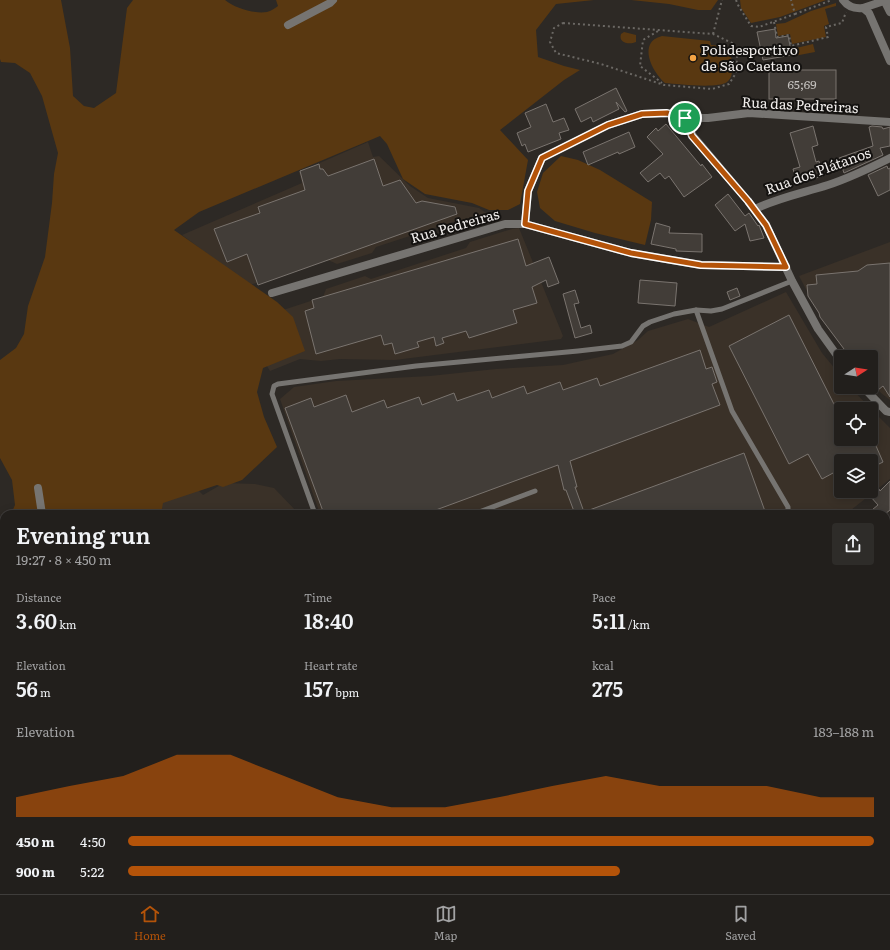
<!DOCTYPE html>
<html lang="en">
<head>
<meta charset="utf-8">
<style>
  body { margin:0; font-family:Literata,serif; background:#2e2c29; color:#f1f3f6; height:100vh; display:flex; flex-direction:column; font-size:15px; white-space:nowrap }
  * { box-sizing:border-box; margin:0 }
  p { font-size:13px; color:#a2a2a3 }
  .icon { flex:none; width:22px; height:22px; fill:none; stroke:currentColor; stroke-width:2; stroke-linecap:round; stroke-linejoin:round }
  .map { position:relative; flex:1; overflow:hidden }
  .details { position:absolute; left:0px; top:510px; width:890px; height:384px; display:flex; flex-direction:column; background:#221f1c; border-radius:12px 12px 0 0; box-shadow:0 2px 10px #0003,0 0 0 1px #3f3d3b }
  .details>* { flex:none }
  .needle { width:26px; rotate:78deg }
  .tools { position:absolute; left:834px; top:350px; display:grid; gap:8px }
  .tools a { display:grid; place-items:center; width:44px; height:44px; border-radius:4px; background:#221f1c; box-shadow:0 2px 10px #0003,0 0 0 1px #3f3d3b; font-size:20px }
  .pin { position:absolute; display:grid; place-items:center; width:34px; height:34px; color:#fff; margin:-17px; border:2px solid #fff; border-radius:50%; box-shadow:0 1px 4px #0007 }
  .round { display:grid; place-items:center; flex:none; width:42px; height:42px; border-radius:4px; background:#2e2c29 }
  .headline { display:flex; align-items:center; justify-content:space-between; height:68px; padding:0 16px }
  h1 { font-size:22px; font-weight:600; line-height:30px }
  .metrics { display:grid; grid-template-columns:repeat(3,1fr); gap:6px; height:68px; padding:4px 16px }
  .metrics div { display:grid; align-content:center }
  .metrics b { font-size:20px; font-weight:600 }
  .metrics small { font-size:11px; font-weight:400 }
  .metrics p { font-size:11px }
  .chart { height:112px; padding:8px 16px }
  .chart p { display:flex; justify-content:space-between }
  .chart svg { width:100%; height:72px; margin-top:4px; fill:#b45309; opacity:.7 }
  ul { padding:0 16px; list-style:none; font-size:13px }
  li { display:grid; grid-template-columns:64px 48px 1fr; align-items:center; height:30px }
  li i { height:10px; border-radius:5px; background:#b45309 }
  .tabs { display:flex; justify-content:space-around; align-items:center; height:56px; border-top:1px solid #3f3d3b; background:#221f1c; font-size:11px; color:#a2a2a3 }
  .tabs a { display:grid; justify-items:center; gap:2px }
  .tabs .on { color:#b45309 }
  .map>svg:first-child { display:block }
  .built { fill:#3a3128; fill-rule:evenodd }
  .green { fill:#593811 }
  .building { fill:#423d38; stroke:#7a746f }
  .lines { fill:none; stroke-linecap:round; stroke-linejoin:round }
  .path { stroke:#6b6864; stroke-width:2; stroke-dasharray:2 3; stroke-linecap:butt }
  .lane { stroke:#767471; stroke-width:5 }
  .street { stroke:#767471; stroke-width:8 }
  .secondary { stroke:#a19d9a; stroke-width:8 }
  .route-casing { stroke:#fff; stroke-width:8 }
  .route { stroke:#b45309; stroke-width:5 }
  .poi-dot { fill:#f4a344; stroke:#141210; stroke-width:1.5 }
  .labels { text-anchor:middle; stroke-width:4; stroke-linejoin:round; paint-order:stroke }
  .number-label { font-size:12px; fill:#c5c2bf }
  .poi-label { font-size:14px; fill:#f1eeec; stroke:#141210; text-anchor:start }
  .street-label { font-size:14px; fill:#f1eeec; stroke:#141210 }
</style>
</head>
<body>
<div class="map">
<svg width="890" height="894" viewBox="0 0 890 894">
  <rect width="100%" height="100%" fill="#2d2925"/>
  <g class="built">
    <polygon points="368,142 373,157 379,156 410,186 428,198 479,208 489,215 464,223 456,221 376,247 372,253 337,264 328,260 250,285 283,310 323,297 326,289 365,276 371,279 466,248 470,242 512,229 519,228 563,336 561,339 395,360 340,359 321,361 300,359 270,371 230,308 249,285 182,235 302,183 299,172"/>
    <polygon points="890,242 890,400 881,393 871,382 871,357 850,357 818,312 799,276"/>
    <path d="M786 292 822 353 841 376V387H850L871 409H841V439H871V409L890 428V479L846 514H320L280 399 294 387 336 381 430 376 496 369 563 365 613 354 638 340 648 331 688 319 709 327ZM841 461H871V491H841Z"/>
    <polygon points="176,468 203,495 224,483 255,484 274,488 299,514 116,514"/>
    <polygon points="890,541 890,894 594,894 592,890 886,890 886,544"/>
    <polygon points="0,558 4,558 4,890 34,890 33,894 0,894"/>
    <polygon points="198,890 452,890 447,894 202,894"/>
    <polygon points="484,890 569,890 572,894 479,894"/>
  </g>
  <g class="green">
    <path d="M0 0H61L70 48 73 96 84 106 94 108 116 93 127 8 133 0H225C235 8 253 14 267 12 271 11 275 8 278 6L276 0H594L556 4 536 30 538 57 564 66 580 70 564 80 500 130 528 160 520 204 508 210H489L472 203 425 194 403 179 387 144 380 136 199 212 174 230 277 302 293 317 305 351 263 368 257 392 264 417 277 447 242 480 223 487 217 485 163 503 161 514H11L15 505 12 480 0 458V360L16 348 24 334 28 306 45 257 52 203 54 174 58 153 42 96 30 73 15 63 1 62 0 59Z"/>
    <polygon points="631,0 718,0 711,10 698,10 669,4"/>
    <polygon points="740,0 826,0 780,17 751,23 741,8"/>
    <polygon points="836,3 836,6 825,9 829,24 824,26 826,37 792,44 790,34 778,36 776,24 785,23 811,11"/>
    <path d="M624 32 636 35V42C629 45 618 43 621 34Z"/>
    <path d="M662 36 710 41 711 45 723 46 724 45C731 51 732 58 732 68 732 73 732 78 727 82 717 89 678 84 665 83 652 72 637 42 662 36Z"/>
    <polygon points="813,44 815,52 794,56 792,49"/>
    <polygon points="561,156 578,160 600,170 652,202 651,220 645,245 595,233 555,221 540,208 537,192 543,173"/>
  </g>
  <g class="building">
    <polygon points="775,29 776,38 788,36 792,55 763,60 757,32"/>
    <rect x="769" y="70" width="67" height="29"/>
    <polygon points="616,88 627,111 625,112 616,102 619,109 593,122 591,117 581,122 575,109"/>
    <polygon points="546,104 553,122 564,118 569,130 559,133 561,139 528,152 525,144 522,146 517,133 531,127 525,113"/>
    <polygon points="666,124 701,166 702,164 712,177 684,197 669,176 665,179 660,173 648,182 640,173 663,154 647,137 656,128 658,131"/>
    <polygon points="813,126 818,145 812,147 816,162 819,161 823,176 797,183 793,169 800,167 790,133"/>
    <polygon points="872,126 882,127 883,129 890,127 890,146 880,148 883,155 844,173 839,158 873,146 869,127"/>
    <polygon points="629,132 635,147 619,154 618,152 588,165 583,152"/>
    <polygon points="374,159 383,186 400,180 416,203 422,201 455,207 457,214 258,285 247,254 227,262 214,229 260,213 258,207 305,190 300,171 319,164 320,169 323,169 328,176"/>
    <polygon points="887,166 888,169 890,168 890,190 878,196 868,175"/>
    <polygon points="728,194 745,216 749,213 758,226 759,225 764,238 750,241 745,224 735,231 715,205"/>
    <polygon points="656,223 670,227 669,233 702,234 702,252 676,251 676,249 651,244"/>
    <polygon points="518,239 526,266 549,257 559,283 548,287 546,280 532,287 537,303 513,310 517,323 469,338 466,331 442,338 444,343 436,346 434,337 417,342 419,347 395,354 392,343 384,345 381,335 316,354 305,311 314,308 312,300"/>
    <polygon points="890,263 890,397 883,386 878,390 871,382 871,357 850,357 820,317 819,313 808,296 807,285 817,284 816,275 858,271 867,265"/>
    <polygon points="640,280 677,283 675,306 638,303"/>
    <polygon points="737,288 740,296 730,300 727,292"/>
    <polygon points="575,290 579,303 574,304 581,328 590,325 592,333 575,338 563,294"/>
    <polygon points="789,315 841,418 841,439 873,439 883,462 871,468 871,461 841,461 841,483 833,473 822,479 808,454 789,464 729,346"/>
    <polygon points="700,350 706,369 712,367 717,382 712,384 720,405 570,461 577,487 575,487 584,512 744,453 766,514 575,514 566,490 564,490 558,465 425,514 324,514 285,408 311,398 314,407 346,395 352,412 384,400 387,408 419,397 422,405 454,393 457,401 489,390 492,398 524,386 527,394 560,382 563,390 597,378 600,386"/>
    <polygon points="890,481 890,510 885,514 867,514 878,505 870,496 879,489 880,491"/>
  </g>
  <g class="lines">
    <g class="path">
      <polyline points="736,0 738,5 751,26 759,27 795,14 791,0"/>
      <polyline points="795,14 832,0"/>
      <polyline points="774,22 777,37 789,35 791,46 828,37 826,27 842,23 846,12"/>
      <polygon points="563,23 713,34 732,43 737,57 736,73 729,84 712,89 664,85 601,64 556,53 550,42 554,28"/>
      <polyline points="658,31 643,40 640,66 662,83"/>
      <polyline points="713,34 722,0"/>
    </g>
    <g class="lane">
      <polyline points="696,310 732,411 788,507 788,514"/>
      <polyline points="315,514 272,394 274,386 278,384 416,366 578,351 622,346 631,342 643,326 650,322 674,314 696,310 711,311 722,309 792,281"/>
      <polyline points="474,514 535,491"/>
    </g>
    <g class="street">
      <path d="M843 0C848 7 854 9 863 8L869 13 890 61"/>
      <polyline points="884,0 890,12"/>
      <polyline points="863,8 887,0"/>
      <polyline points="288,25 330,3 333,0"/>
      <polyline points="685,118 693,136 748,201 766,225 792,281 818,329 841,361"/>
      <path d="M755 209C778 198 803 193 828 185 849 178 870 168 890 158"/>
      <polyline points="525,224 528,191 542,158 608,125 642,114 667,113 685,118 708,118 749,113 890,122"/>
      <polyline points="272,293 505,224 525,224 631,253 701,265 786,267"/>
      <polyline points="863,387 886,411 890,412"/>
      <polyline points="38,488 42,514"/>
      <polyline points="580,890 582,894"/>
      <polyline points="40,894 41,890"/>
    </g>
    <g class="secondary">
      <polyline points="886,530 890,526"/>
      <polyline points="468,894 473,890"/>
    </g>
  </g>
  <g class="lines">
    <defs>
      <polygon id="route" points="667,113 685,118 692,136 748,201 766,225 786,267 701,265 631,253 525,224 528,191 542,158 608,125 642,114"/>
    </defs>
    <use href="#route" class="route-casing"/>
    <use href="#route" class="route"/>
  </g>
  <circle class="poi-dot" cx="693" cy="58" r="4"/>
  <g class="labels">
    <g class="number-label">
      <text x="802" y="89">65;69</text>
    </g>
    <g class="poi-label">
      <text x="701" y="55">Polidesportivo<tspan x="701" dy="16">de São Caetano</tspan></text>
    </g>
    <g class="street-label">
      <text transform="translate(800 105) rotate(3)" y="5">Rua das Pedreiras</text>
      <text transform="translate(818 171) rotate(-20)" y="5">Rua dos Plátanos</text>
      <text transform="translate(455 226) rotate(-16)" y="5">Rua Pedreiras</text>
    </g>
  </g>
</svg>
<div class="tools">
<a><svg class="needle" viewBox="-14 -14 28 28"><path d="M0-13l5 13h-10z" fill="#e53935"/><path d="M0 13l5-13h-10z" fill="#a2a2a3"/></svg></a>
<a><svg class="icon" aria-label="locate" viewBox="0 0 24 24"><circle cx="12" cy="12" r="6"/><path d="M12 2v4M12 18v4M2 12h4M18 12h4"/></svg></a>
<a><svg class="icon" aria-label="layers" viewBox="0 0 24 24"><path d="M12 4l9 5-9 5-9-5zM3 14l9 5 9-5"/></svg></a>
</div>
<div class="pin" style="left:685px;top:118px;background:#1e9e55"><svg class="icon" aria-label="arrive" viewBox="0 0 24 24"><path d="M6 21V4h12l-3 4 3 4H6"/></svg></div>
<section class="details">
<div class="headline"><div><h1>Evening run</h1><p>19:27 · 8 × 450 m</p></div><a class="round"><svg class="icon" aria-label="share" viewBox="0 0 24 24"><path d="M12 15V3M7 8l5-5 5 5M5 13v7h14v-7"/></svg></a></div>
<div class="metrics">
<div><p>Distance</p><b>3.60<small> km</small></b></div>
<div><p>Time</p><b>18:40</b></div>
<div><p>Pace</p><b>5:11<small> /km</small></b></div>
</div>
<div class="metrics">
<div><p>Elevation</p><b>56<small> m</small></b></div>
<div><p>Heart rate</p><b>157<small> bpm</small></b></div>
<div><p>kcal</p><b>275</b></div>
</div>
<div class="chart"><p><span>Elevation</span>183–188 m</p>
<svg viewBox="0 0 160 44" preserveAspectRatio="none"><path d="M0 44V32L10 25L20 19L30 6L40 6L50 19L60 32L70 38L80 38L90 32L100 25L110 19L120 25L130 25L140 25L150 32L160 32V44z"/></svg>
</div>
<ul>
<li><b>450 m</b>4:50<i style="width:100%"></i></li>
<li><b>900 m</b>5:22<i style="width:66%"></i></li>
</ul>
</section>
</div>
<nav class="tabs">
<a class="on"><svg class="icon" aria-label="home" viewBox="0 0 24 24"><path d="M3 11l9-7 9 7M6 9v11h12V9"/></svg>Home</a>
<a><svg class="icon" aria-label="map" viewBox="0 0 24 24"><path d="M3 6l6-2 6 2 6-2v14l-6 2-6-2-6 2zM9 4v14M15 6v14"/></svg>Map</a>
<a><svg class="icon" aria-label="saved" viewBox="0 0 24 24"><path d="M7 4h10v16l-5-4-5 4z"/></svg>Saved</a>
</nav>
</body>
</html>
